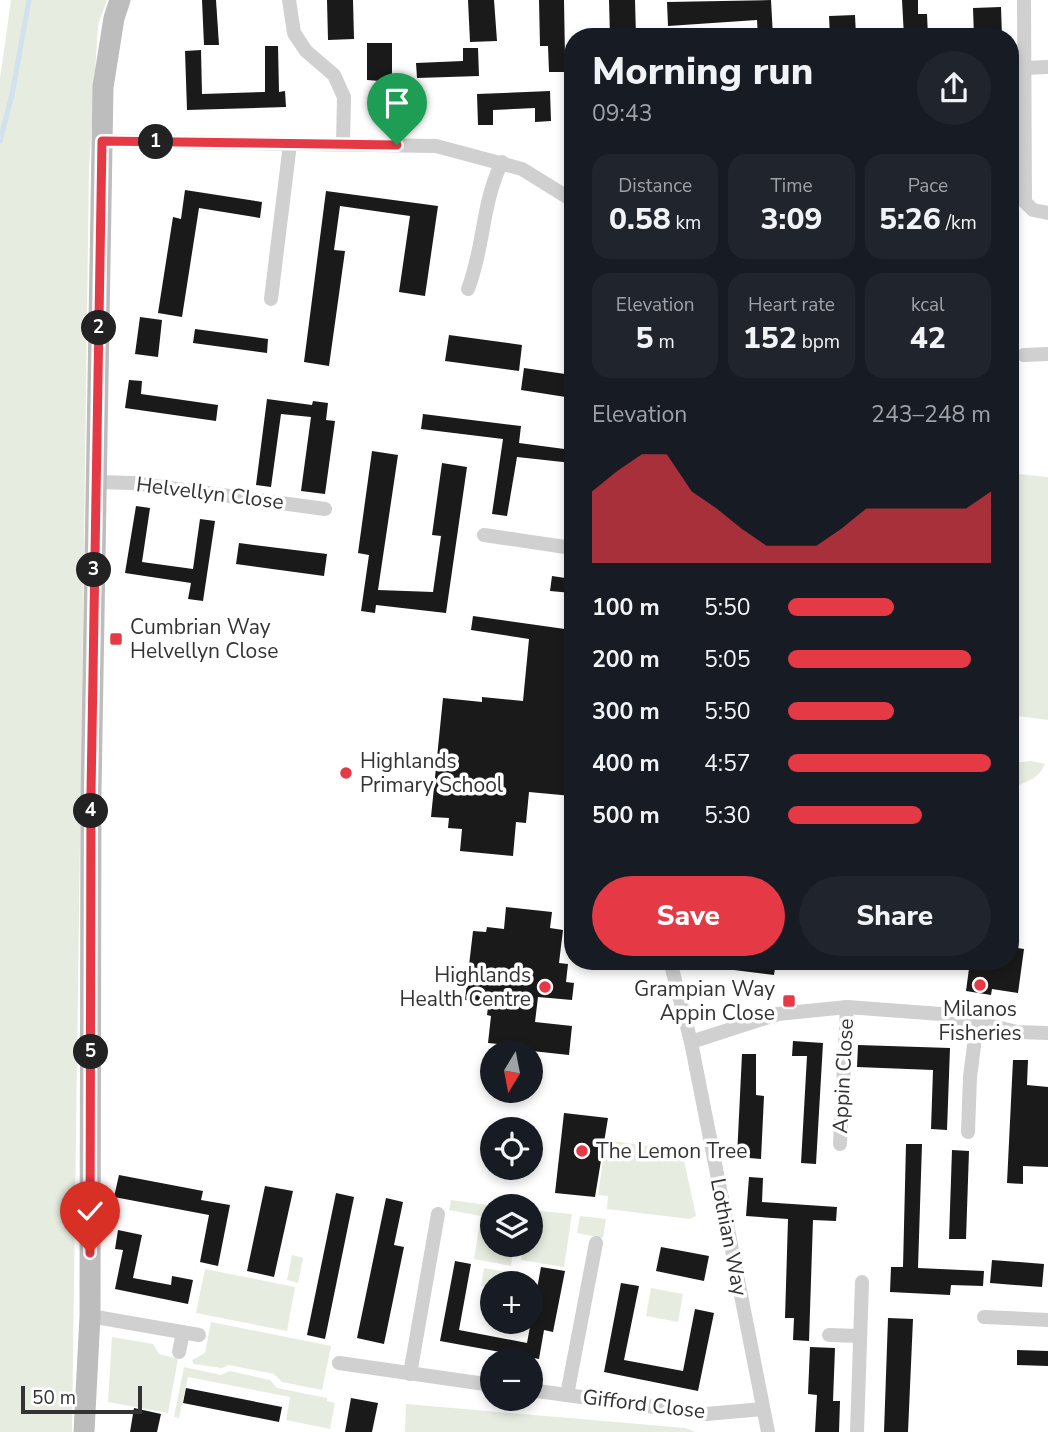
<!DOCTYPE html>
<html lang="en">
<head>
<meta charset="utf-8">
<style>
  body { margin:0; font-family:"Nunito Sans",sans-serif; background:#20242c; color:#f1f3f6; height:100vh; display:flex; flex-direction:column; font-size:26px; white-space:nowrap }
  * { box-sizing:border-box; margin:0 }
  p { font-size:23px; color:#9ea1a6 }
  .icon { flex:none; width:38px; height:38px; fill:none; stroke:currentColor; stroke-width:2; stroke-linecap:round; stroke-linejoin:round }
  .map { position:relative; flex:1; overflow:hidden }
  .sheet { position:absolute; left:564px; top:28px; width:455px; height:942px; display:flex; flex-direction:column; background:#171b24; border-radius:28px; box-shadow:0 4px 10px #0003 }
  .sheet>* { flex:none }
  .needle { width:46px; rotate:190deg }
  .tools { position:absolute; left:480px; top:1040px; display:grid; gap:14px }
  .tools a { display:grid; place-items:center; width:63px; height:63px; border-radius:50%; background:#171b24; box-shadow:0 4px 10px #0003; font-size:35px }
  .scale { position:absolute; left:21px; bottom:18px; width:121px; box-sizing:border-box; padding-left:7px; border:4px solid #333; border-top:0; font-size:19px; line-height:24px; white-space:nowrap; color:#333; -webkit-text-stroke:5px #fff; paint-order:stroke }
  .pin { position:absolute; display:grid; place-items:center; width:60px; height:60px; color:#fff; margin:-72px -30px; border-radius:50% 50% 50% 0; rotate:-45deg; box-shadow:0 0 7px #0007 }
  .pin .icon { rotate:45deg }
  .km { position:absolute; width:35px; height:35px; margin:-18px; border-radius:50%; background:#222; color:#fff; font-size:19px; line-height:35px; text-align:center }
  .round { display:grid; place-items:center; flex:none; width:74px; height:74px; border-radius:37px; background:#20242c }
  .overview { display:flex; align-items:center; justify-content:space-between; height:119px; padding:0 28px }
  h1 { font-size:38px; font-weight:800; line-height:52px }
  .figures { display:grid; grid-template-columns:repeat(3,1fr); gap:10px; height:119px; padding:7px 28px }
  .figures div { display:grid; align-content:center; border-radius:18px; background:#20242c; text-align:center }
  .figures b { font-size:30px; font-weight:800 }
  .figures small { font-size:19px; font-weight:400 }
  .figures p { font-size:19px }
  .chart { height:196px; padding:14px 28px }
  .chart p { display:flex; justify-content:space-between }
  .chart svg { width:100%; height:126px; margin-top:7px; fill:#e63946; opacity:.7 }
  .button { display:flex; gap:14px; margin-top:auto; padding:14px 28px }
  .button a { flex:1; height:80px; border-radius:42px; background:#e63946; color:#fff; font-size:28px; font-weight:800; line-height:80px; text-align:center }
  .button a+a { background:#20242c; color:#f1f3f6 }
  ul { padding:0 28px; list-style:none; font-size:23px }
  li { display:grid; grid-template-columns:112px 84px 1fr; align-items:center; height:52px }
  li i { height:18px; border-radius:9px; background:#e63946 }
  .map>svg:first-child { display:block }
  .green { fill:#e6ecdf }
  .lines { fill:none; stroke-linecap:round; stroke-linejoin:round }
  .stream { stroke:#cfe2ee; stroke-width:5 }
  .building { fill:#1a1a1a }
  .street { stroke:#d0d0d0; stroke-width:14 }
  .secondary { stroke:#bdbdbd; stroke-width:21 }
  .route-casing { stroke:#fff; stroke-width:14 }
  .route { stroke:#e63946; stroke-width:9 }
  .poi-dot { fill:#e63946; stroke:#fff; stroke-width:2.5 }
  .labels { text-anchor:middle; stroke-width:7; stroke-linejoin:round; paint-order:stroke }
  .street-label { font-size:21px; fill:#333; stroke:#fff }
  .poi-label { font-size:21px; fill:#333; stroke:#fff; text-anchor:start }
</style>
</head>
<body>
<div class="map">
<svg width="1048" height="1432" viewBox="0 0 1048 1432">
  <rect width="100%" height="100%" fill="#fff"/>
  <g class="green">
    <polygon points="11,0 107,0 98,25 89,169 72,1432 0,1432 0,79"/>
    <polygon points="1010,473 1048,477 1048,720 1010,715"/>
    <path d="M1031 761 1045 764C1039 778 1029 781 1016 786L1010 801V763Z"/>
    <polygon points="606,1140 682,1151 696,1216 690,1219 607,1209 608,1196 598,1195"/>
    <polygon points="451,1200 495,1206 492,1206 492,1244 514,1244 511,1266 474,1259 481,1216 449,1210"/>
    <polygon points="530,1210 572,1214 564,1267 521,1260 524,1244 530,1244"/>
    <polygon points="580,1216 606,1219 603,1238 577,1233"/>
    <polygon points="292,1255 303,1258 298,1283 287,1280"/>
    <polygon points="484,1268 511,1273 510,1283 492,1283 492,1288 481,1286"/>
    <polygon points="205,1269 295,1287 287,1331 196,1313"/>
    <polygon points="651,1288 683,1294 678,1322 646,1316"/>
    <polygon points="211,1322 331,1346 322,1390 282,1382 274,1374 229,1365 222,1368 194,1364 192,1360 205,1353"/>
    <polygon points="112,1337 153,1344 159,1354 178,1359 168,1413 108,1402"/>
    <polygon points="184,1367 221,1375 230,1371 270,1380 277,1388 327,1398 327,1401 335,1403 330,1429 286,1420 290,1397 188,1377 179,1418 174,1417"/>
    <polygon points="406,1404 685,1428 695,1432 405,1432"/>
  </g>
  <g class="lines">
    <polyline class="stream" points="0,141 12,95 29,0"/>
  </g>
  <g class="building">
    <polygon points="202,0 216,0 219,45 204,45"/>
    <polygon points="327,0 353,0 354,39 328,40"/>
    <polygon points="468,0 494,0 497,41 470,42"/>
    <polygon points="539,0 564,0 565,57 572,57 572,72 549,72 548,46 540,46"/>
    <polygon points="609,0 635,0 636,37 610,37"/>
    <polygon points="771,0 773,37 758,37 757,20 668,26 667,2"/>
    <polygon points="902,0 918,0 918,14 927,14 928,37 904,37"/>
    <polygon points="1001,7 1002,37 974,37 973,8"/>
    <polygon points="855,15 856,37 830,37 829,16"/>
    <polygon points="367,43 392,43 392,96 404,96 404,121 380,121 380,81 367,80"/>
    <polygon points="265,46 278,46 279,92 285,91 286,107 187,110 185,51 201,50 202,94 265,92"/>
    <polygon points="463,48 478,48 479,76 417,78 416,63 463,61"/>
    <polygon points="550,91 551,121 535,122 535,108 493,110 493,125 478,125 477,94"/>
    <polygon points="185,190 262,202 260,218 199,208 182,317 158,313 173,217 181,219"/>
    <polygon points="326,191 438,206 425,296 399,292 410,216 340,206 334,250 345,251 329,366 304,362"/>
    <polygon points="140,317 162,320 158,357 135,354"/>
    <polygon points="195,329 268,339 267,353 193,343"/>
    <polygon points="449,335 522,345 519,371 445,361"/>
    <polygon points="524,368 572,375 572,398 521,390"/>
    <polygon points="129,380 142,381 141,394 218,405 216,421 125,408"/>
    <polygon points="267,399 312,405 313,401 328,403 326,420 335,421 325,494 301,491 311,417 281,414 271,487 256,485"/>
    <polygon points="423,414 521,426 519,443 572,450 572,463 517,457 507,516 492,514 503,439 421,429"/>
    <polygon points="372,451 398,455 378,590 433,592 441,536 432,535 442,463 467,467 446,613 376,605 375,613 361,611 369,555 358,553"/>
    <polygon points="136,506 150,508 142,562 193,569 200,519 215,521 203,601 188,599 191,583 125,573"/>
    <polygon points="239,543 327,554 324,576 236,564"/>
    <polygon points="552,576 572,579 572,593 550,591"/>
    <polygon points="473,616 572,630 567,664 572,664 572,796 529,792 526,823 516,822 513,856 460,851 462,829 448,828 449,818 431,817 443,698 482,702 482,697 523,701 529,639 471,630"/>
    <polygon points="506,907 552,912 550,928 563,930 559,963 568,964 566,982 574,983 572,1000 538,997 535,1022 572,1026 569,1055 532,1051 497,1052 498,1044 488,1043 491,1016 487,1015 488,1007 481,1006 481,1001 465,1000 473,931 486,932 487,927 504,929"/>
    <polygon points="1010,947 1024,949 1018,993 992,989 991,995 966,991 970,961 1010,961"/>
    <polygon points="726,961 776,961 774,975 726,969"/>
    <polygon points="793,1041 823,1043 816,1164 801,1163 807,1056 792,1056"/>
    <polygon points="858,1045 950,1048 947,1130 931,1129 933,1070 857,1067"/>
    <polygon points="742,1054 756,1054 756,1095 764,1096 761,1159 737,1157"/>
    <polygon points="1013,1060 1028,1060 1027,1085 1048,1087 1048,1167 1023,1166 1023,1184 1007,1183"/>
    <polygon points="564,1113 608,1118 595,1197 555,1193"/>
    <polygon points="906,1144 922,1144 918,1268 984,1271 983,1286 951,1285 950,1295 890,1292 891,1267 903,1267"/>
    <polygon points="952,1150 969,1151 966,1239 949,1239"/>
    <polygon points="119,1175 203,1191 201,1200 230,1205 218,1266 200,1262 209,1215 114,1197"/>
    <polygon points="749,1177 763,1178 762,1202 837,1207 836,1221 813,1220 809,1341 793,1340 794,1318 785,1318 788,1219 746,1216"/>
    <polygon points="265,1186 293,1191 274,1277 247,1271"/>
    <polygon points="336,1193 354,1197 325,1339 307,1335"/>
    <polygon points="386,1198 403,1202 394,1245 404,1247 384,1344 357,1338"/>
    <polygon points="118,1230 142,1235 133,1278 171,1285 172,1276 193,1280 188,1304 115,1289 123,1250 115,1249"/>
    <polygon points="661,1247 709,1256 704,1281 656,1271"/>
    <polygon points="992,1260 1044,1264 1042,1287 990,1283"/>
    <polygon points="455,1261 471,1264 459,1330 527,1343 541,1267 565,1271 553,1332 544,1330 539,1359 440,1341"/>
    <polygon points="621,1283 639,1286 624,1360 683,1371 695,1309 714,1313 698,1391 604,1372"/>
    <polygon points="888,1318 913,1319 908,1432 884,1432"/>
    <polygon points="810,1347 835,1348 833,1401 840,1401 839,1432 815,1432 817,1395 808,1394"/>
    <polygon points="1017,1350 1048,1351 1048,1366 1017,1365"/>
    <polygon points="186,1388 282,1407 279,1422 183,1403"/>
    <polygon points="351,1398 378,1403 372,1432 345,1432"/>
    <polygon points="134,1408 161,1414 157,1432 130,1432"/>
  </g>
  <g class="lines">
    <g class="street">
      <polyline points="289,0 294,33 306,51 334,75 344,97 343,144"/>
      <polyline points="1024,0 1025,202 1033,210 1048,213"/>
      <polyline points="1024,68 1048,67"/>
      <polyline points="102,141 436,146 522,169 572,200"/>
      <path d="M468 289C485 245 481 205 502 162"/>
      <polyline points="271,299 290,144"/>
      <polyline points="1024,355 1048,354"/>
      <polyline points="95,482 133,483 325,509"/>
      <polyline points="484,535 572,548"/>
      <polyline points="670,961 691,1042 768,1432"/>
      <polyline points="691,1042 778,1014 847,1007 941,1014 1017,1032 1048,1033"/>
      <polyline points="968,1132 970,1077 977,1022"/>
      <polyline points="840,1144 847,1007"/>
      <polyline points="90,1316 199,1335"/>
      <polyline points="984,1317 1048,1320"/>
      <polyline points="829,1335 860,1336"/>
      <polyline points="179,1352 183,1332"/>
      <polyline points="339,1363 492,1385"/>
      <polyline points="410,1374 438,1214"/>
      <polyline points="530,1390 706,1414 763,1409"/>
      <polyline points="567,1395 596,1243"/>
      <polyline points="857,1432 862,1282"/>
    </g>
    <polyline class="secondary" points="84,1432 90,1316 91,793 103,87 114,18 120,0"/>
  </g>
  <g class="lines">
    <defs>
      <polyline id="route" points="90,1253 91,793 102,141 397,145"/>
    </defs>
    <use href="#route" class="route-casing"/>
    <use href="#route" class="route"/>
  </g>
  <g class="poi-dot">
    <rect x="109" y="632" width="14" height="14" rx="3.5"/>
    <circle cx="346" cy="773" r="7"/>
    <circle cx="980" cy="985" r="7"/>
    <circle cx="545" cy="987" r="7"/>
    <rect x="782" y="994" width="14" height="14" rx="3.5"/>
    <circle cx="582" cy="1151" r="7"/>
  </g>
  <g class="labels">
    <g class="street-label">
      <text transform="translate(210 493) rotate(7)" y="7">Helvellyn Close</text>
      <text transform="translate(843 1076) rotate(-87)" y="7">Appin Close</text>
      <text transform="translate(729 1237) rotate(79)" y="7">Lothian Way</text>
      <text transform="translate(644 1404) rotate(7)" y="7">Gifford Close</text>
    </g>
    <g class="poi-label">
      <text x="130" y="634">Cumbrian Way<tspan x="130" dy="24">Helvellyn Close</tspan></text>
      <text x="360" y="768">Highlands<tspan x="360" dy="24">Primary School</tspan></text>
      <text x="531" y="982" text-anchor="end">Highlands<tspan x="531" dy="24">Health Centre</tspan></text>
      <text x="775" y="996" text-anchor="end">Grampian Way<tspan x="775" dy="24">Appin Close</tspan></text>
      <text x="980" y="1016" text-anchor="middle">Milanos<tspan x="980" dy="24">Fisheries</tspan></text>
      <text x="596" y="1158">The Lemon Tree</text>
    </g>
  </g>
</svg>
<div class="tools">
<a><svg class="needle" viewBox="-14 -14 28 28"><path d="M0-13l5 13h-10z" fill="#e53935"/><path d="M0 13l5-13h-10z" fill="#9ea1a6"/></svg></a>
<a><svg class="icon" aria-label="locate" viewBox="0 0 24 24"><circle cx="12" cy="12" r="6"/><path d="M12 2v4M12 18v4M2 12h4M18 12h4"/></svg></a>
<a><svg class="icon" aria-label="layers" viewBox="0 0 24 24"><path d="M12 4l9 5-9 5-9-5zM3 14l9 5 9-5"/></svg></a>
<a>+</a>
<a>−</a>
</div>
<div class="scale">50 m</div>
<div class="pin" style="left:397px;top:145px;background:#1e9e55"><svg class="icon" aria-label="arrive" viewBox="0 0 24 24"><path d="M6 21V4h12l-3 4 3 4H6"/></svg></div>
<div class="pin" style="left:90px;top:1253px;background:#d93025"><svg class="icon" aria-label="check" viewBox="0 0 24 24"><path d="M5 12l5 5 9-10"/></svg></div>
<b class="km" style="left:156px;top:142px">1</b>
<b class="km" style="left:99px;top:328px">2</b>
<b class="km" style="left:94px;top:570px">3</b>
<b class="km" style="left:91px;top:811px">4</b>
<b class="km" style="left:91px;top:1052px">5</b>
<section class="sheet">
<div class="overview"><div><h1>Morning run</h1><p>09:43</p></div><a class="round"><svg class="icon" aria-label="share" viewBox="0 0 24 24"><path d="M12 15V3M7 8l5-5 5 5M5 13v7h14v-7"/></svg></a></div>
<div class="figures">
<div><p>Distance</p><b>0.58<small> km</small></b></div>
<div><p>Time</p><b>3:09</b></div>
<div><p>Pace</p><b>5:26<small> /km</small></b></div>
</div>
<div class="figures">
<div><p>Elevation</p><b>5<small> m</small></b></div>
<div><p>Heart rate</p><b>152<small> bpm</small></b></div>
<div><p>kcal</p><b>42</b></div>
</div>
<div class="chart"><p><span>Elevation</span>243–248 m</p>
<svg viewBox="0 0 160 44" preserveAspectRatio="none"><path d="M0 44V19L10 12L20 6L30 6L40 19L50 25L60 32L70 38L80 38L90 38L100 32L110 25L120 25L130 25L140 25L150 25L160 19V44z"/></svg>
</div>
<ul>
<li><b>100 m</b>5:50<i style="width:52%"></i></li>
<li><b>200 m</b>5:05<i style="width:90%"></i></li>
<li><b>300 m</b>5:50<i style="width:52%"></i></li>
<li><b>400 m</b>4:57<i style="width:100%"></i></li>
<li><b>500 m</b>5:30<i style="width:66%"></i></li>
</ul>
<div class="button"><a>Save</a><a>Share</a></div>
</section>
</div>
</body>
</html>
